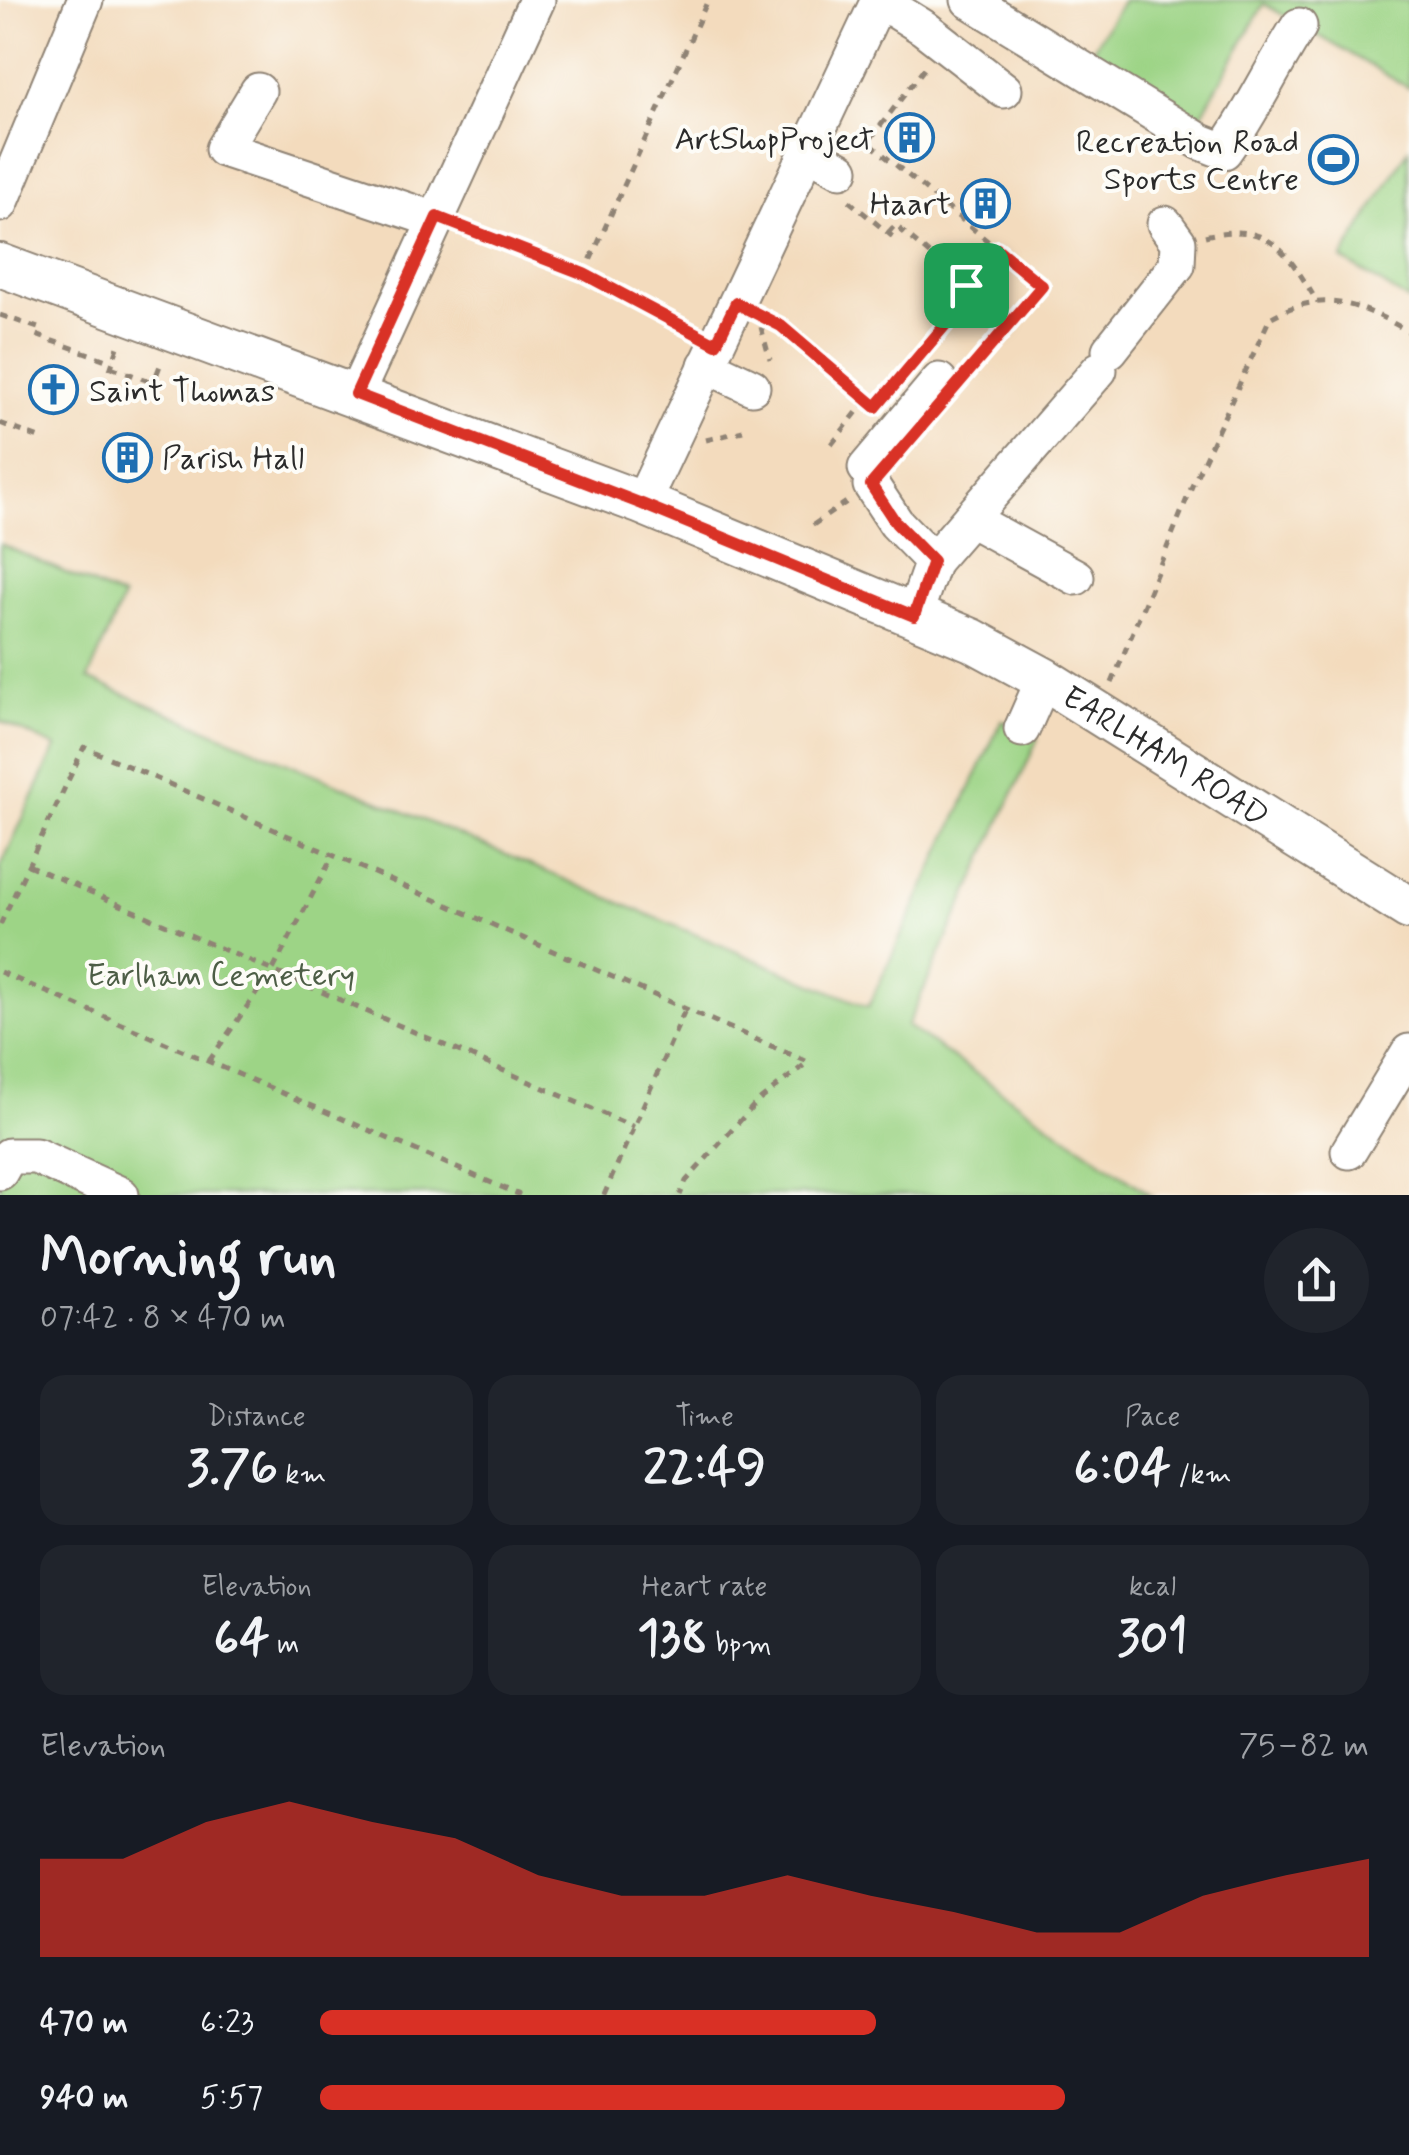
<!DOCTYPE html>
<html lang="en">
<head>
<meta charset="utf-8">
<style>
  body { margin:0; font-family:Mynerve,sans-serif; background:#20242c; color:#f1f3f6; height:100vh; display:flex; flex-direction:column; font-size:38px; white-space:nowrap }
  * { box-sizing:border-box; margin:0 }
  p { font-size:32px; color:#9ea1a6 }
  .icon { flex:none; width:55px; height:55px; fill:none; stroke:currentColor; stroke-width:2; stroke-linecap:round; stroke-linejoin:round }
  .map { position:relative; height:1195px; overflow:hidden }
  .panel { display:flex; flex-direction:column; background:#171b24; flex:1 }
  .panel>* { flex:none }
  .pin { position:absolute; display:grid; place-items:center; width:85px; height:85px; color:#fff; margin:-42px; border-radius:20px; box-shadow:0 5px 15px #0006 }
  .round { display:grid; place-items:center; flex:none; width:105px; height:105px; border-radius:52px; background:#20242c }
  .summary { display:flex; align-items:center; justify-content:space-between; height:170px; padding:0 40px }
  h1 { font-size:55px; font-weight:700; line-height:75px }
  .stats { display:grid; grid-template-columns:repeat(3,1fr); gap:15px; height:170px; padding:10px 40px }
  .stats div { display:grid; align-content:center; border-radius:25px; background:#20242c; text-align:center }
  .stats b { font-size:50px; font-weight:700 }
  .stats small { font-size:28px; font-weight:400 }
  .stats p { font-size:28px }
  .chart { height:280px; padding:20px 40px }
  .chart p { display:flex; justify-content:space-between }
  .chart svg { width:100%; height:180px; margin-top:10px; fill:#d93025; opacity:.7 }
  ul { padding:0 40px; list-style:none; font-size:32px }
  li { display:grid; grid-template-columns:160px 120px 1fr; align-items:center; height:75px }
  li i { height:25px; border-radius:12px; background:#d93025 }
  .map>svg:first-child { display:block }
  .green { fill:#9dd486; stroke:#648058; stroke-width:2.5 }
  .lines { fill:none; stroke-linecap:round; stroke-linejoin:round }
  .minor-casing { stroke:#8f8374; stroke-width:39 }
  .major-casing { stroke:#8f8374; stroke-width:46 }
  .path { stroke:#8f8374; stroke-width:5; stroke-dasharray:8 8; stroke-linecap:butt }
  .minor { stroke:#fff; stroke-width:35 }
  .major { stroke:#fff; stroke-width:42 }
  .route-casing { stroke:#fff; stroke-width:20 }
  .route { stroke:#d93025; stroke-width:12 }
  .labels { text-anchor:middle; stroke-width:8; stroke-linejoin:round; paint-order:stroke }
  .poi-label { font-size:32px; fill:#2b2b2b; stroke:#fdfcf7; text-anchor:end }
  .street-label { font-size:32px; fill:#2b2b2b; stroke:#fdfcf7 }
  .park-label { font-size:32px; fill:#4d5e46; stroke:#fdfcf7 }
</style>
</head>
<body>
<div class="map">
<svg width="1409" height="1195" viewBox="0 0 1409 1195">
  <rect width="100%" height="100%" fill="#fdfcf7"/>
  <filter id="ink" filterUnits="userSpaceOnUse"><feTurbulence type="fractalNoise" baseFrequency=".01" numOctaves="2"/><feDisplacementMap in="SourceGraphic" scale="20" xChannelSelector="R" yChannelSelector="G"/><feConvolveMatrix kernelMatrix="1 2 1 2 8 2 1 2 1" color-interpolation-filters="sRGB"/></filter>
  <filter id="wash" filterUnits="userSpaceOnUse"><feTurbulence type="fractalNoise" baseFrequency=".0048" numOctaves="4" result="noise"/><feDisplacementMap in="SourceGraphic" scale="40" xChannelSelector="R" yChannelSelector="G"/><feGaussianBlur stdDeviation="2.25" result="paint"/><feColorMatrix in="noise" values="0 0 0 0 0 0 0 0 0 0 0 0 0 0 0 0 0 1.4 0 .05"/><feComposite in="paint" operator="in"/></filter>
  <g filter="url(#wash)">
    <rect width="100%" height="100%" fill="#f3dbbd"/>
    <g class="green">
      <polygon points="1123,0 1409,0 1409,88 1264,4 1199,119 1092,50"/>
      <polygon points="1409,149 1409,301 1342,259"/>
      <polygon points="0,544 123,598 88,679 868,1007 1002,720 1038,739 907,1026 1151,1195 0,1195 0,868 56,747 0,721"/>
    </g>
  </g>
  <g filter="url(#ink)">
    <g class="lines">
      <defs>
        <g id="minor">
          <path d="M969 0 1201 142 1224 151C1253 111 1272 68 1299 26"/>
          <polyline points="258,91 223,149 436,220"/>
          <polyline points="809,152 841,170"/>
          <polyline points="0,204 85,0"/>
          <polyline points="1110,350 1177,265 1178,242 1165,224"/>
          <polyline points="706,365 752,387"/>
          <polyline points="356,394 537,0"/>
          <polyline points="866,468 939,381"/>
          <polyline points="871,485 896,523 933,561"/>
          <polyline points="642,503 879,0 924,28 1004,90"/>
          <polyline points="970,519 1076,577"/>
          <polyline points="914,616 933,561 1099,370"/>
          <polyline points="1022,729 1044,679"/>
          <polyline points="1349,1151 1409,1052"/>
          <polyline points="0,1172 9,1156 36,1156 121,1195"/>
        </g>
        <g id="major">
          <path id="s1" d="M0 265 642 503 972 640 1044 679 1409 908"/>
        </g>
      </defs>
      <use href="#minor" class="minor-casing"/>
      <use href="#major" class="major-casing"/>
      <g class="path">
        <polyline points="924,69 868,142 1042,286 968,374"/>
        <polyline points="849,201 893,237"/>
        <polyline points="465,228 584,274 692,331"/>
        <polyline points="888,233 895,225 973,291 920,355"/>
        <path d="M1205 236C1271 220 1287 253 1318 303"/>
        <polyline points="584,274 708,0"/>
        <polyline points="966,285 997,249"/>
        <polyline points="0,315 38,328 36,335 112,362"/>
        <polyline points="765,318 877,405"/>
        <polyline points="761,327 770,360"/>
        <polyline points="111,367 154,383"/>
        <polyline points="110,370 119,344"/>
        <polyline points="151,389 161,363"/>
        <polyline points="0,423 39,438"/>
        <polyline points="706,440 743,431"/>
        <polyline points="832,444 867,399"/>
        <polyline points="813,525 848,501"/>
        <path d="M1112 683 1192 486 1270 318C1322 288 1361 304 1409 332"/>
        <polyline points="28,865 634,1127"/>
        <polyline points="0,925 84,747 808,1062 756,1103 686,1181 680,1195"/>
        <polyline points="0,972 520,1195"/>
        <polyline points="209,1061 274,968 333,855"/>
        <polyline points="604,1195 685,1010"/>
      </g>
      <use href="#minor" class="minor"/>
      <use href="#major" class="major"/>
    </g>
  </g>
  <g class="lines" filter="url(#ink)">
    <defs>
      <polygon id="route" points="437,217 584,274 716,344 736,303 781,326 876,407 973,292 966,285 997,249 1042,286 871,485 896,523 933,561 914,616 642,504 356,394"/>
    </defs>
    <use href="#route" class="route-casing"/>
    <use href="#route" class="route"/>
  </g>
  <defs>
    <symbol id="building-ring" viewBox="-11 -11 22 22"><circle r="9.5" fill="#fdfcf7" stroke="#1f6fb2" stroke-width="1.5"/><path d="M-4-6H4V6H1V3H-1V6H-4ZM-2.5-4.3h1.7v1.8h-1.7ZM.8-4.3h1.7v1.8H.8ZM-2.5-1h1.7V.8h-1.7ZM.8-1h1.7V.8H.8Z" fill="#1f6fb2"/></symbol>
    <symbol id="stadium-ring" viewBox="-11 -11 22 22"><circle r="9.5" fill="#fdfcf7" stroke="#1f6fb2" stroke-width="1.5"/><path d="M0-5a6.5 5 0 1 0 0 10a6.5 5 0 1 0 0-10ZM-3.5-1.8h7v3.6h-7Z" fill="#1f6fb2"/></symbol>
    <symbol id="church-ring" viewBox="-11 -11 22 22"><circle r="9.5" fill="#fdfcf7" stroke="#1f6fb2" stroke-width="1.5"/><path d="M-1.2-6h2.4v3.5h3.3v2.4h-3.3V6h-2.4V-.1h-3.3v-2.4h3.3Z" fill="#1f6fb2"/></symbol>
  </defs>
  <g fill-rule="evenodd">
    <use href="#building-ring" x="882" y="110" width="55" height="55"/>
    <use href="#stadium-ring" x="1306" y="132" width="55" height="55"/>
    <use href="#building-ring" x="958" y="176" width="55" height="55"/>
    <use href="#church-ring" x="26" y="362" width="55" height="55"/>
    <use href="#building-ring" x="100" y="430" width="55" height="55"/>
  </g>
  <g class="labels">
    <g class="poi-label">
      <text x="874" y="149">ArtShopProject</text>
      <text x="1299" y="152">Recreation Road<tspan x="1299" dy="37">Sports Centre</tspan></text>
      <text x="951" y="214">Haart</text>
      <text x="89" y="401" text-anchor="start">Saint Thomas</text>
      <text x="162" y="468" text-anchor="start">Parish Hall</text>
    </g>
    <g class="street-label">
      <text dy="11" stroke="none"><textPath href="#s1" startOffset="1268">EARLHAM ROAD</textPath></text>
    </g>
    <g class="park-label">
      <text x="221" y="985">Earlham Cemetery</text>
    </g>
  </g>
</svg>
<div class="pin" style="left:966px;top:285px;background:#1e9e55"><svg class="icon" aria-label="arrive" viewBox="0 0 24 24"><path d="M6 21V4h12l-3 4 3 4H6"/></svg></div>
</div>
<section class="panel">
<div class="summary"><div><h1>Morning run</h1><p>07:42 · 8 × 470 m</p></div><a class="round"><svg class="icon" aria-label="share" viewBox="0 0 24 24"><path d="M12 15V3M7 8l5-5 5 5M5 13v7h14v-7"/></svg></a></div>
<div class="stats">
<div><p>Distance</p><b>3.76<small> km</small></b></div>
<div><p>Time</p><b>22:49</b></div>
<div><p>Pace</p><b>6:04<small> /km</small></b></div>
</div>
<div class="stats">
<div><p>Elevation</p><b>64<small> m</small></b></div>
<div><p>Heart rate</p><b>138<small> bpm</small></b></div>
<div><p>kcal</p><b>301</b></div>
</div>
<div class="chart"><p><span>Elevation</span>75–82 m</p>
<svg viewBox="0 0 160 44" preserveAspectRatio="none"><path d="M0 44V20L10 20L20 11L30 6L40 11L50 15L60 24L70 29L80 29L90 24L100 29L110 33L120 38L130 38L140 29L150 24L160 20V44z"/></svg>
</div>
<ul>
<li><b>470 m</b>6:23<i style="width:53%"></i></li>
<li><b>940 m</b>5:57<i style="width:71%"></i></li>
</ul>
</section>
</body>
</html>
